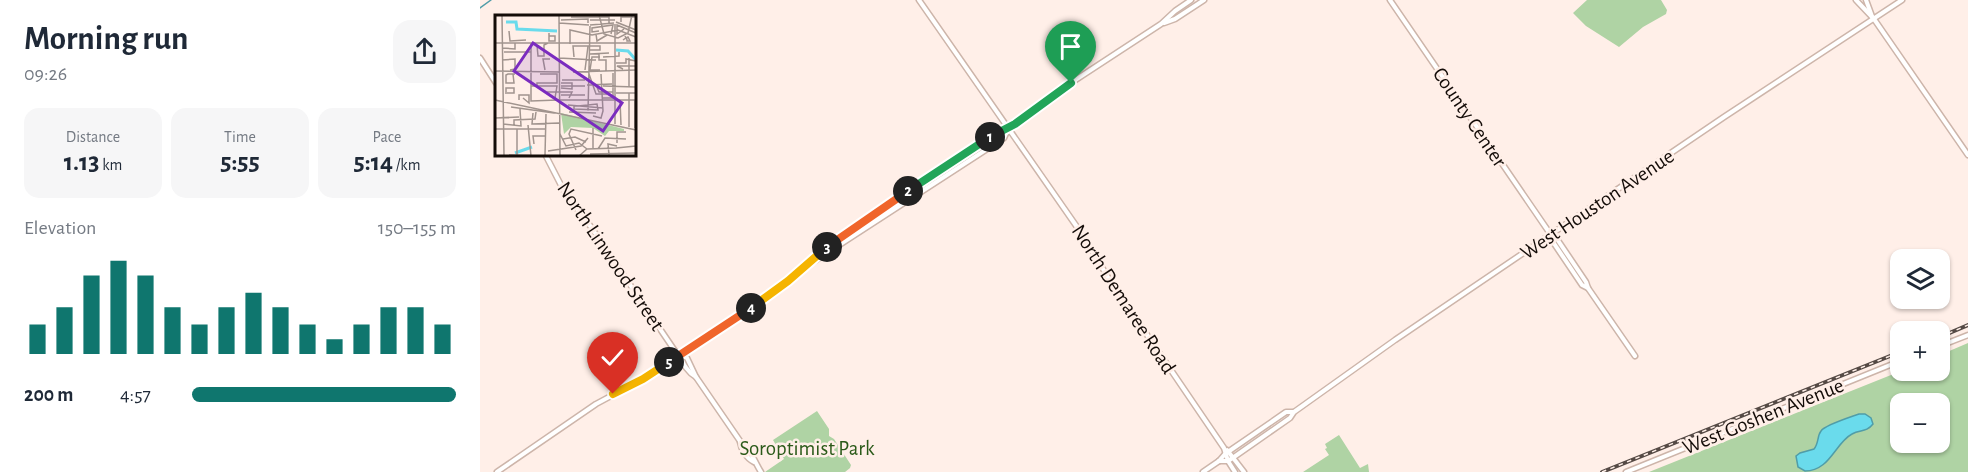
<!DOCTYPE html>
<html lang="en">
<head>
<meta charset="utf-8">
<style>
  body { margin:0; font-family:"Alegreya Sans",sans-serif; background:#f6f6f7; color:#1f2937; height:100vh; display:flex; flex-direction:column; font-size:22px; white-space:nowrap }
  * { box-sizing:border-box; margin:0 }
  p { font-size:20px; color:#747a83 }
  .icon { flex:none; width:33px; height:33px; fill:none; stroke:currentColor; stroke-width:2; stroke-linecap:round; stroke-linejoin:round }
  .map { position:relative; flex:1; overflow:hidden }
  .details { display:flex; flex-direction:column; background:#fff; width:480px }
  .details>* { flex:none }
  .controls { position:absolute; left:1410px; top:249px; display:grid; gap:12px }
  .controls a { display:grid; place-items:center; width:60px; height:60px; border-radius:12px; background:#fff; box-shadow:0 2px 4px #0004; font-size:30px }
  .pin { position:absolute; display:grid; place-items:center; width:51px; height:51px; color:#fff; margin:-62px -26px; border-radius:50% 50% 50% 0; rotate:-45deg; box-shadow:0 0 6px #0007 }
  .pin .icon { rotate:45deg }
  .km { position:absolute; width:30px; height:30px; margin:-15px; border-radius:50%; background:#222; color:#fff; font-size:16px; line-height:30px; text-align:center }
  .round { display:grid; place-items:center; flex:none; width:63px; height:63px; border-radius:18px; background:#f6f6f7 }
  .summary { display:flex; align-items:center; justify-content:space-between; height:102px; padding:0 24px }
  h1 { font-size:33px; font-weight:600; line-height:45px }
  .stats { display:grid; grid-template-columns:repeat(3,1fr); gap:9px; height:102px; padding:6px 24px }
  .stats div { display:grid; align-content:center; border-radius:15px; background:#f6f6f7; text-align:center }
  .stats b { font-size:26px; font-weight:600 }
  .stats small { font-size:16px; font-weight:400 }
  .stats p { font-size:16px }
  .chart { height:168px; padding:12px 24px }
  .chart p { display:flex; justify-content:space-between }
  .chart svg { width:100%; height:108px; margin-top:6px; stroke:#0f766e; stroke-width:6 }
  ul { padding:0 24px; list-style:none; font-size:20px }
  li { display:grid; grid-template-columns:96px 72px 1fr; align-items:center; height:45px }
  li i { height:15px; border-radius:8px; background:#0f766e }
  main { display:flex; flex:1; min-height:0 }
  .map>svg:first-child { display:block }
  .green { fill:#afd3a4; fill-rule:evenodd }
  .water { fill:#6adbec; stroke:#509da8; stroke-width:1.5 }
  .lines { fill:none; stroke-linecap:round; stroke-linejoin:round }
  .stream { stroke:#509da8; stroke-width:1.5 }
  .tertiary-casing { stroke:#cdb5aa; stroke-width:7 }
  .secondary-casing { stroke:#cdb5aa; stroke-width:7 }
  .tertiary { stroke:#fff; stroke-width:4 }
  .secondary { stroke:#fff; stroke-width:4 }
  .rail-casing { stroke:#554a45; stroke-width:4 }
  .rail { stroke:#ffefe8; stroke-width:1.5; stroke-dasharray:4.5; stroke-linecap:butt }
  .split-1-casing { stroke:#fff; stroke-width:12 }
  .split-2-casing { stroke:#fff; stroke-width:12 }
  .split-3-casing { stroke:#fff; stroke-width:12 }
  .split-4-casing { stroke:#fff; stroke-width:12 }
  .split-5-casing { stroke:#fff; stroke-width:12 }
  .split-6-casing { stroke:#fff; stroke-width:12 }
  .split-1 { stroke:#22a559; stroke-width:8 }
  .split-2 { stroke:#22a559; stroke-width:8 }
  .split-3 { stroke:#f0652b; stroke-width:8 }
  .split-4 { stroke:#f5b400; stroke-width:8 }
  .split-5 { stroke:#f0652b; stroke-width:8 }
  .split-6 { stroke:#f5b400; stroke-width:8 }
  .labels { text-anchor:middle; stroke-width:5; stroke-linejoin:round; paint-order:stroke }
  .street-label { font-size:21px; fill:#140c08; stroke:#ffefe8 }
  .park-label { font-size:21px; fill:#2b5a19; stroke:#ffefe8 }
  .inset-river { fill:none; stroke:#6adbec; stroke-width:3 }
  .inset-road { fill:none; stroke:#a1948e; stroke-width:1.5 }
  .view { fill:#7b2cbf; fill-opacity:0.15; stroke:#7b2cbf; stroke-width:3 }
  .inset-edge { fill:none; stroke:#140c08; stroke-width:3 }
</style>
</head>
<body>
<main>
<section class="details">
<div class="summary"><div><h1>Morning run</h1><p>09:26</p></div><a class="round"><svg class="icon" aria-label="share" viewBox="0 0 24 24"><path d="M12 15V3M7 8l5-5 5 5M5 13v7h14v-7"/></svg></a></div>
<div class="stats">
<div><p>Distance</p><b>1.13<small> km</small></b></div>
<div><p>Time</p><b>5:55</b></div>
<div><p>Pace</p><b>5:14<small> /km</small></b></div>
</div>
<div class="chart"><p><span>Elevation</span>150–155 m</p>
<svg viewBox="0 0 160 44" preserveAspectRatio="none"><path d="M5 44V32M15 44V25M25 44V12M35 44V6M45 44V12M55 44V25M65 44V32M75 44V25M85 44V19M95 44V25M105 44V32M115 44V38M125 44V32M135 44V25M145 44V25M155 44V32"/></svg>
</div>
<ul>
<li><b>200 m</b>4:57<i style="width:100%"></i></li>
</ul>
</section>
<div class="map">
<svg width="1488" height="472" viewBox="0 0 1488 472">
  <rect width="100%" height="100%" fill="#ffefe8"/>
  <g class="green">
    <polygon points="1107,0 1181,0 1187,10 1186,14 1163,27 1139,47 1106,26 1093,13"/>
    <path d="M1488 343V472H1169L1421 371 1460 370V355ZM1420 404H1460V442H1420Z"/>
    <polygon points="337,411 349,429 349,436 354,439 371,465 370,468 365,472 285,472 304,459 293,440"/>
    <polygon points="859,435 880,468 888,464 889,472 823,472 849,455 845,449 847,448 845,444"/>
  </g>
  <path class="water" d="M1379 414H1385L1391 418 1393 424C1386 433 1380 429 1372 434 1355 443 1350 471 1325 471L1318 467 1316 456 1320 453 1334 449C1339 443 1337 436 1341 431 1345 425 1371 417 1379 414Z"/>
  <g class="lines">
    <polyline class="stream" points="0,8 11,0"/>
    <defs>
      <g id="tertiary">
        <polyline points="910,0 1071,235 1073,242 1102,285 1108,288"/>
        <polyline points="1376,0 1394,19 1488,155"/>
        <polyline points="1386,0 1393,19"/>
        <polyline points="684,23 695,19 724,0"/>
        <polyline points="0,58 16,83"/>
        <path d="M65 154 85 193 111 227 195 351 207 358 216 377 260 441C271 449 274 461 281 472"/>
        <polyline points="1071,235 1077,239 1106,282 1108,288 1155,356"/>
        <polyline points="333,262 524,138 528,129"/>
        <path d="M201 356C202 364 209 373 216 377"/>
        <path d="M260 442C261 449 266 458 274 462"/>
        <polyline points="17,472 116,404 172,374 282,301 368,232 520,130 535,124 577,92 681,24 695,11 711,0"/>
        <polyline points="723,472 739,461"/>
      </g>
      <g id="secondary">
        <polyline points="439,0 604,237 629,279 744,448 748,461 755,472"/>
        <polyline points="1460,346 1488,335"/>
        <polyline points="747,450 764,472"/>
        <polyline points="739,461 748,461 754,457 810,418 814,412 915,340 1244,117 1422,0"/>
        <polyline points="739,461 745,454 806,412 813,412"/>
        <polyline points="1146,472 1420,361"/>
      </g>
    </defs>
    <use href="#tertiary" class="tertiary-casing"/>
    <use href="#secondary" class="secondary-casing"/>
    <use href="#tertiary" class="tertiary"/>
    <use href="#secondary" class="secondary"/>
    <defs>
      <g id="rail">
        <polyline points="1460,337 1488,325"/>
        <polyline points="1122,472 1420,352"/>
      </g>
    </defs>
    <use href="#rail" class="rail-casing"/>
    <use href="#rail" class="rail"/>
  </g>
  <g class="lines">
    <defs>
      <polyline id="split-1" points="510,137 535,124 591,83"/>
      <polyline id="split-2" points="428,191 510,137"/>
      <polyline id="split-3" points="347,247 428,191"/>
      <polyline id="split-4" points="271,308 308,281 347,247"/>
      <polyline id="split-5" points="189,362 271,308"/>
      <polyline id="split-6" points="133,394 163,379 189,362"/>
    </defs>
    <use href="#split-1" class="split-1-casing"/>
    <use href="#split-2" class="split-2-casing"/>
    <use href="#split-3" class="split-3-casing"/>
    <use href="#split-4" class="split-4-casing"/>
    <use href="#split-5" class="split-5-casing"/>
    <use href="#split-6" class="split-6-casing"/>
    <use href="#split-1" class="split-1"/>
    <use href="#split-2" class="split-2"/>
    <use href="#split-3" class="split-3"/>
    <use href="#split-4" class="split-4"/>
    <use href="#split-5" class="split-5"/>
    <use href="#split-6" class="split-6"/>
  </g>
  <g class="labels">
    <g class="street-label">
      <text transform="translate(990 117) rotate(56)" y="7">County Center</text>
      <text transform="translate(1117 204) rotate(-34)" y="7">West Houston Avenue</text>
      <text transform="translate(131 256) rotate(56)" y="7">North Linwood Street</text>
      <text transform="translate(644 299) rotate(57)" y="7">North Demaree Road</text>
      <text transform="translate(1283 416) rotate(-22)" y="7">West Goshen Avenue</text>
    </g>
    <g class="park-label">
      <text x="327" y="455">Soroptimist Park</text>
    </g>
  </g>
  <g transform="translate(15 15)">
    <rect width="141" height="141" fill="#ffefe8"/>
    <path d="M66 98 129 114V116H114L110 121 98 113 76 112 69 119Z" fill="#afd3a4"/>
    <path class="inset-river" d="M11 7H21L22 14 62 16M121 35 133 36 141 45M20 138 37 132"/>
    <path class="inset-road" d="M7 0 9 141M64 0 65 141M104 0 109 19 123 23 133 18 137 0M76 2H114V8M66 5 93 4V8M95 5H120M121 7 141 15M126 7V2H141M64 8 94 10M120 9V109M95 10 119 8M129 14 122 19V10L141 18M14 16 15 26 31 25M104 16 97 17V13L118 10 116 19M101 19 102 26 112 20M54 21H60V26H54V18M128 25 131 23 133 22 135 26H132V25L130 21M0 28H141M36 28V86L63 85M75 29V15L97 20 123 15 141 22M42 30 43 41H49V30L53 28M7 33 20 34V28M9 37H36M95 39 114 38M104 39V45H111V57M79 42 78 31H105V35H95M105 42H97L95 55H105M108 42 124 41V37M64 43 101 45M7 45 20 44V54L15 55M121 48H131V44L141 46M128 54 122 51H141M50 55 48 44H55M90 55 93 31M0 56 64 57M78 57 141 55M18 59 19 68H11V60L13 59H20M94 59 101 79H112M67 65H90M92 70 117 69M36 71H62L60 83M42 71V68H62V59H45M66 71H90M108 71 141 72M102 72 104 77H118M134 72V43M66 73 77 74V68H66M52 77H77L74 83M10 78H19V73H11V77M121 78H141M134 78V112M66 80H90M107 83H118V58M0 85 141 115M24 85V80H34V88L28 83M63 85H141M125 85 126 110M140 85V113M73 90 108 93M79 91V94L103 95 102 89 83 91M16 92 59 98M93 96 95 11M74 97 101 98M38 98 37 109 64 108M98 101 106 103 108 96 106 59M0 103 24 102M8 109 26 111 25 94M19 110V105L40 104 41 97M33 110 36 141M98 113V133M0 114H51M22 114V140M65 119 71 131 84 128 92 134M68 124 80 122 91 127M122 128V117H131M39 129 38 121H51M121 133 141 131M103 134 110 123 131 124M81 135 74 119 76 114 107 121M53 136 86 131 93 123M95 139 140 138M14 140 59 141M50 140 51 99M114 140 113 129 122 131M84 141 92 134 122 133"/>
    <path class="view" d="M38 28 127 88 108 116 19 56Z"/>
    <rect width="141" height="141" class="inset-edge"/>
  </g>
</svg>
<div class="controls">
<a><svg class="icon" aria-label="layers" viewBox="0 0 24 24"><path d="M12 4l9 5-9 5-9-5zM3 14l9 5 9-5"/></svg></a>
<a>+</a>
<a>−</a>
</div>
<div class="pin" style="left:591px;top:83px;background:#1e9e55"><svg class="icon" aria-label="arrive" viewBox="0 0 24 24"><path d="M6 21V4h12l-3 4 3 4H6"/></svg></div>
<div class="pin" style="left:133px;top:394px;background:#d93025"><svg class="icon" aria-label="check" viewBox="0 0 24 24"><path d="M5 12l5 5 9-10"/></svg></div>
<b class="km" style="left:510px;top:137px">1</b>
<b class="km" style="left:428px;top:191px">2</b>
<b class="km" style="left:347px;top:247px">3</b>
<b class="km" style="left:271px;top:308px">4</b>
<b class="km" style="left:189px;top:362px">5</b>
</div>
</main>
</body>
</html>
